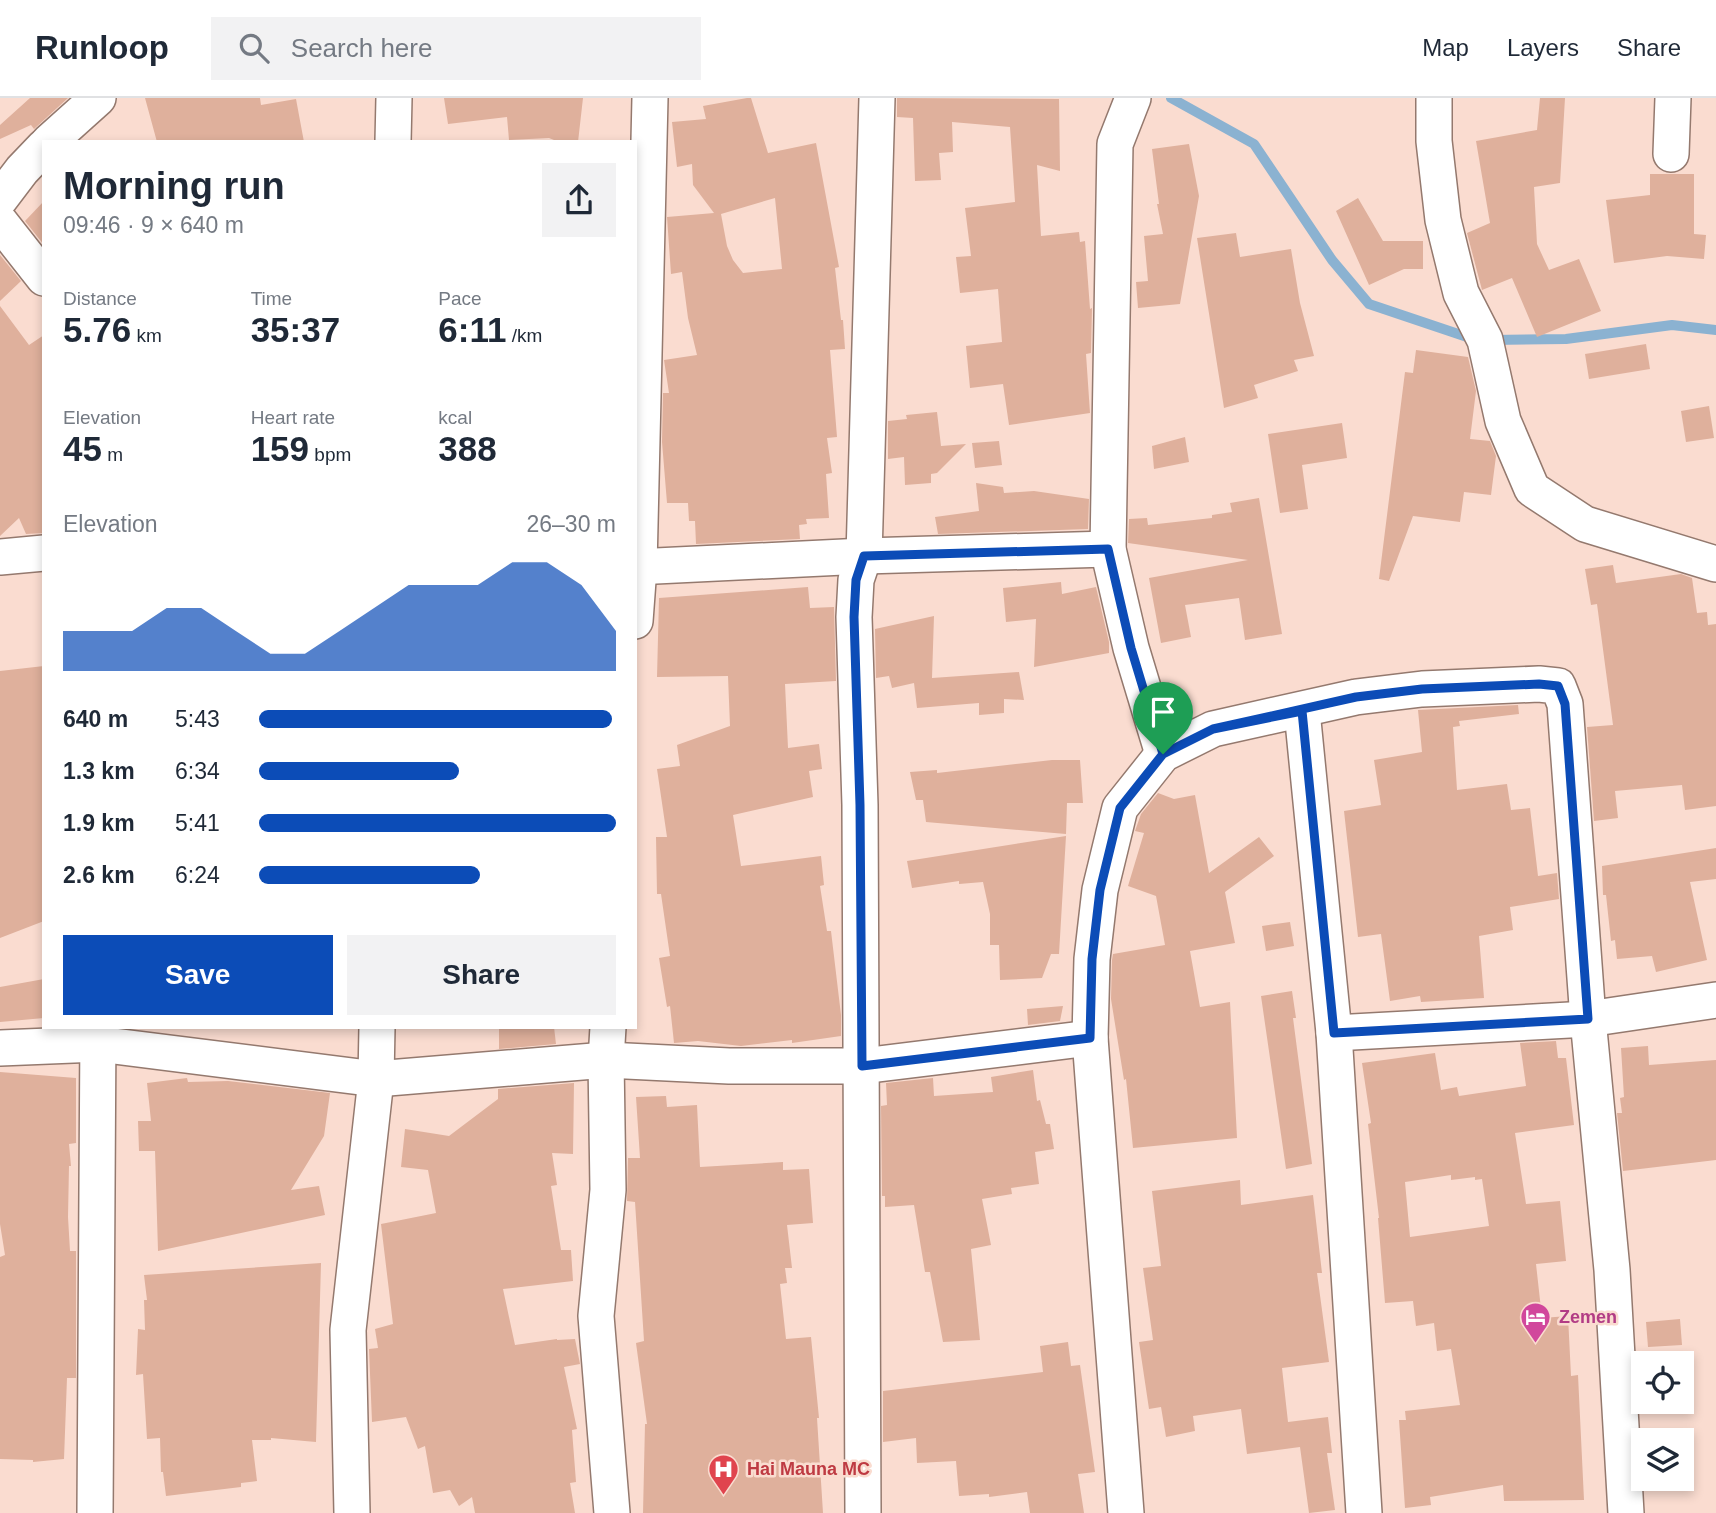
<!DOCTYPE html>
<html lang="en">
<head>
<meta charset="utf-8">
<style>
  body { margin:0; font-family:Arial,sans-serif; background:#f2f2f3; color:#1f2937; height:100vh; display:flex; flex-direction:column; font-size:26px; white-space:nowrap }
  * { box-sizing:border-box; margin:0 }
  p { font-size:23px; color:#747a83 }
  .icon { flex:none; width:38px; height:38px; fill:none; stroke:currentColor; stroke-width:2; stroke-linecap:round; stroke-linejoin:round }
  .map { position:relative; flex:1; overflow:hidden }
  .drawer { position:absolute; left:42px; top:42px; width:595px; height:889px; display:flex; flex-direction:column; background:#fff; border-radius:0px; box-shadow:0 4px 10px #0003 }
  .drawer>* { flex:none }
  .buttons { position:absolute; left:1631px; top:1253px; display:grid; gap:14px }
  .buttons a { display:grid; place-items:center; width:63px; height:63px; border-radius:0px; background:#fff; box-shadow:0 4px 10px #0003; font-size:35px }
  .pin { position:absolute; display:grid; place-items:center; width:60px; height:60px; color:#fff; margin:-72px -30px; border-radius:50% 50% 50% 0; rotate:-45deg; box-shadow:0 0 7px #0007 }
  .pin .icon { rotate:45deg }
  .round { display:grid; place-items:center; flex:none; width:74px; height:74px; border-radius:0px; background:#f2f2f3 }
  .head { display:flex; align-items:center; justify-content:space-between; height:119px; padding:0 21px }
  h1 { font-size:38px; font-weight:700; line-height:52px }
  .figures { display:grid; grid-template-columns:repeat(3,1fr); gap:10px; height:119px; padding:7px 21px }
  .figures div { display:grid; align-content:center }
  .figures b { font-size:35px; font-weight:700 }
  .figures small { font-size:19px; font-weight:400 }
  .figures p { font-size:19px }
  .chart { height:196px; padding:14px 21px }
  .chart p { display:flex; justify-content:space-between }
  .chart svg { width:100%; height:126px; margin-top:7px; fill:#0c4cb7; opacity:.7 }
  .cta { display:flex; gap:14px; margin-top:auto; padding:14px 21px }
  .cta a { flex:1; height:80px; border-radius:0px; background:#0c4cb7; color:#fff; font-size:28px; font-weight:700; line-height:80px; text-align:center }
  .cta a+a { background:#f2f2f3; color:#1f2937 }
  ul { padding:0 21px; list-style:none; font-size:23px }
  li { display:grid; grid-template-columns:112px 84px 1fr; align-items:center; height:52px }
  li i { height:18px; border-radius:9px; background:#0c4cb7 }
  header { display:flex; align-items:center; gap:42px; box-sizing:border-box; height:98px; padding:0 35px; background:#fff; border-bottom:2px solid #e0e1e3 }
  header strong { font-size:33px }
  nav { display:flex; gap:38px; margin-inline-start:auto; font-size:24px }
  .search { width:490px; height:63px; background:#f2f2f3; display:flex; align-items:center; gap:18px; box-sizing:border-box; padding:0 24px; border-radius:0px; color:#747a83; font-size:26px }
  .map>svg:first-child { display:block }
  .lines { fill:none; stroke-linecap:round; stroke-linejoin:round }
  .stream { stroke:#8bb2d1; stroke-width:10 }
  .building { fill:#dfb09c; fill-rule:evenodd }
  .minor-casing { stroke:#94796e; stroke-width:38 }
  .minor { stroke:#fff; stroke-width:35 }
  .route-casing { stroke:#fff; stroke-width:14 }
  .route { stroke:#0c4cb7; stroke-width:9 }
  .labels { text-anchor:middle; stroke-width:5; stroke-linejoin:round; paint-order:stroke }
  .hotel-label { font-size:18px; font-weight:bold; fill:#b23c85; stroke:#fadcd0; text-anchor:start }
  .health-label { font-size:18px; font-weight:bold; fill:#be3a42; stroke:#fadcd0; text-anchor:start }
</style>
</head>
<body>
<header>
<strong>Runloop</strong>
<div class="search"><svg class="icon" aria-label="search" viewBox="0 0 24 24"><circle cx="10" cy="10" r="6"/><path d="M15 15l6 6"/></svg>Search here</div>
<nav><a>Map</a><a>Layers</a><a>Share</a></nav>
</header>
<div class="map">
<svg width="1716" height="1415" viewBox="0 0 1716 1415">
  <rect width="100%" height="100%" fill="#fadcd0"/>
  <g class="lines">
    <g class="stream">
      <polyline points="1171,0 1254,46 1332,162 1369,206 1476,242"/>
      <polyline points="1491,242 1566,241 1672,227 1716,232"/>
    </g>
  </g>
  <g class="building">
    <polygon points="30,0 68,0 34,31 31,27 0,41 0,27"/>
    <polygon points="145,0 260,0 261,7 296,1 304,44 157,44"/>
    <polygon points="444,0 583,0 578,44 559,44 549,40 509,42 507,19 448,26"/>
    <path d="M747 0H751L768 55 816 45 839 169 835 170 841 222H843L845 251 830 252 837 339 827 340 832 375 826 376 829 420 806 421 807 426 799 427 800 441 696 446 695 423H689L688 405H667L662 344 663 295H669L664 262 697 257 688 220 682 174 671 176 667 119 714 115 693 87 692 66 677 69 672 24 706 21 703 8ZM775 100 782 171 743 175 733 162 727 148 721 116Z"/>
    <polygon points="897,0 1059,1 1060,73 1037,67 1041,138 1079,134 1080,144 1085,143 1090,211 1092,210 1091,255 1086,256 1090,315 1009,327 1003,286 970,290 966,248 1002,244 998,191 960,195 956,159 971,158 965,110 1015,104 1010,29 952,24 953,54 939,55 941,82 915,83 913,20 897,19"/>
    <polygon points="1540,0 1565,0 1560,85 1534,89 1537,146 1549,172 1579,161 1601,213 1537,239 1512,180 1482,192 1467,135 1490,125 1476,43 1537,32"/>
    <polygon points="1189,46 1199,98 1180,206 1138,210 1136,184 1148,183 1144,138 1163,136 1157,106 1159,106 1152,51"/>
    <polygon points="1650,76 1694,76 1694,136 1706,137 1704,161 1667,158 1614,165 1606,102 1650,97"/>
    <polygon points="1358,100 1383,143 1423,143 1423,171 1404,171 1369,187 1336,113"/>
    <polygon points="44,103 44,147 25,123"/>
    <polygon points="1236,135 1240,159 1291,151 1300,205 1314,258 1294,262 1298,273 1254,287 1258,300 1224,310 1197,140"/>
    <polygon points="0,157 21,183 0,203"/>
    <polygon points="0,208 29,247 44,237 44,435 26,436 19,420 0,438"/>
    <polygon points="1646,246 1650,271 1589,281 1585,256"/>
    <polygon points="1416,252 1468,259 1476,293 1470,341 1490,343 1496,358 1491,397 1464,394 1460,424 1413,418 1389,483 1379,481 1405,274 1413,275"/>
    <polygon points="1709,308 1714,340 1686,344 1681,313"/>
    <polygon points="937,314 941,348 966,346 937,375 931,376 931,385 905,387 904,359 888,361 888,323 907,321 906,317"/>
    <polygon points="1342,325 1347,360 1302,367 1308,411 1280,415 1268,336"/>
    <polygon points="1185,339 1189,364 1154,371 1152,348"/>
    <polygon points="999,343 1002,367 975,370 972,345"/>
    <polygon points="976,385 1003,389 1004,395 1034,393 1089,401 1088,431 938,436 935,419 979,413"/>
    <polygon points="1259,400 1282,536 1245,542 1239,500 1185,507 1191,539 1161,545 1149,480 1248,462 1128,445 1129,421 1147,420 1148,427 1212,420 1212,417 1232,414 1230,405"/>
    <polygon points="1613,467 1616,485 1681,476 1692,480 1697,515 1707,514 1708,527 1716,526 1716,708 1685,712 1682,687 1615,693 1618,720 1594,723 1587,629 1613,627 1597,506 1591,507 1585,471"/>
    <polygon points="1061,484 1062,496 1096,489 1109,544 1109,555 1034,569 1036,521 1006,524 1003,490"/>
    <polygon points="808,489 810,510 834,509 836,583 785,586 788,650 819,646 822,671 809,673 813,699 733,717 741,768 821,758 824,787 820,788 827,833 831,833 841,917 841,938 792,945 792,942 741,948 698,943 674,945 670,908 667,909 659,860 670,858 661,796 657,796 656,739 667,739 657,671 680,668 677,647 730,628 728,578 657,579 659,500"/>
    <polygon points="934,518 932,580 1019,574 1024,602 1004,601 1004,615 979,617 979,605 917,610 914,585 892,590 889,578 876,580 875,531"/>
    <polygon points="44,568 44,823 0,840 0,573"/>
    <polygon points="1518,607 1519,616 1459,623 1460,628 1453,629 1457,692 1507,686 1511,712 1530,710 1538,778 1557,775 1559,801 1510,809 1513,832 1479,838 1484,900 1421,904 1420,898 1390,903 1381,836 1358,839 1344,713 1381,707 1374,662 1422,654 1418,612"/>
    <polygon points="1052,662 1080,662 1083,705 1067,705 1066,736 926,724 923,702 916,702 910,674 937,672 937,675"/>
    <polygon points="1158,695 1174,701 1195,697 1209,775 1259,739 1274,758 1225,794 1235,845 1190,853 1200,909 1230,904 1237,1040 1133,1050 1126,981 1124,982 1111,901 1112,862 1113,856 1165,847 1156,798 1128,788 1144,735 1135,733 1141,716"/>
    <polygon points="1066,738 1059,856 1051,856 1042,880 1000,882 999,847 990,847 990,816 983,784 959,786 959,783 912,790 907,763"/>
    <polygon points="1716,750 1716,781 1690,784 1707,862 1656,874 1652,858 1617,861 1615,842 1611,843 1606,797 1603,797 1602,768"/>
    <polygon points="1290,824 1294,848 1266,853 1262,828"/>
    <polygon points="44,881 44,920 0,924 0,889"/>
    <polygon points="1292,893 1296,920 1293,920 1312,1066 1286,1071 1261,898"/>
    <polygon points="1063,908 1060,923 1028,927 1027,911"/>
    <polygon points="499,929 554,929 556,946 499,951"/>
    <path d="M1556 943 1558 960H1566L1574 1027 1515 1035 1526 1106 1560 1103 1566 1163 1536 1166 1542 1220 1568 1218 1571 1278 1578 1277 1584 1402 1504 1403 1503 1387 1430 1399 1431 1407 1405 1410 1399 1322H1406L1405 1313 1460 1307 1451 1251 1437 1253 1434 1225 1416 1228 1413 1203 1385 1205 1378 1120H1379L1368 1026 1371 1025 1362 965 1435 955 1441 992 1457 989 1459 998 1526 988 1520 945ZM1451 1077V1082L1475 1079V1082L1482 1081 1489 1128 1410 1139 1405 1084Z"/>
    <polygon points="1648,948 1649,967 1716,962 1716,1062 1623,1073 1617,1015 1622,1015 1620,1000 1624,999 1621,950"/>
    <polygon points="1033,972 1037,1003 1040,1002 1046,1026 1050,1026 1054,1051 1035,1054 1039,1086 1011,1090 1012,1096 982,1101 991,1147 971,1151 980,1242 943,1244 930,1174 925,1174 914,1107 885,1109 885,1098 882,1098 881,1008 887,1007 886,985 933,980 934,998 993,994 991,979"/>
    <polygon points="0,974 76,980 76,1045 69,1046 71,1068 69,1068 68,1119 70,1153 76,1153 76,1280 67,1280 64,1361 33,1364 33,1362 0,1361 0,1159 5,1157 0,1126"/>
    <polygon points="187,980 188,984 228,983 330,995 324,1038 291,1092 319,1088 325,1117 158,1153 155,1053 139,1053 138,1023 151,1023 147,985"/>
    <polygon points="574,985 573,1056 552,1055 557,1087 551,1088 561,1152 571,1152 573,1183 503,1191 515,1247 557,1241 557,1242 575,1241 580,1266 564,1269 577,1331 572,1332 576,1384 570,1385 575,1415 475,1415 472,1399 459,1408 450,1392 433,1395 425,1348 418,1351 406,1319 372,1324 369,1251 378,1250 375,1231 393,1226 381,1126 436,1115 428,1072 401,1069 405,1031 449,1038 498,1001 498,991"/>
    <polygon points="666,998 667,1009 697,1007 700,1069 783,1064 783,1072 809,1071 813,1125 787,1127 792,1170 785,1170 787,1185 780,1186 786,1241 811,1239 819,1320 817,1320 823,1415 643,1415 645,1326 647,1326 636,1245 644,1243 635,1104 627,1103 628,1060 640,1060 636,999"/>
    <polygon points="1240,1082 1241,1107 1313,1097 1322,1175 1317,1175 1329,1264 1282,1270 1288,1324 1328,1319 1332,1355 1327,1355 1335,1412 1309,1415 1300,1349 1247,1356 1241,1311 1193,1318 1195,1333 1166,1339 1161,1309 1149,1311 1139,1244 1153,1242 1143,1170 1161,1168 1152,1093"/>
    <polygon points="321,1165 316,1344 271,1340 271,1342 252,1342 257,1383 241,1385 241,1389 166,1398 163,1374 161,1374 160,1340 147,1341 143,1276 136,1277 138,1231 145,1232 144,1202 147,1202 144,1177"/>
    <polygon points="1680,1221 1682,1247 1648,1249 1646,1224"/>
    <polygon points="1068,1244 1071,1268 1080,1267 1095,1374 1078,1376 1084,1415 1030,1415 1027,1394 989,1399 989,1396 959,1398 956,1363 917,1365 916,1340 883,1344 883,1293 1043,1274 1040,1248"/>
  </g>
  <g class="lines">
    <defs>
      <g id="minor">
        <polyline points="1133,0 1115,46 1108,451 1131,550 1163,656"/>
        <polyline points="1434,0 1434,43 1443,122 1461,195 1485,242 1503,323 1532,391 1585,426 1716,466"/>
        <polyline points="49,44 98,0"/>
        <polyline points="393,44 394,0"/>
        <polyline points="1671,56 1673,0"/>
        <polyline points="0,101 22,72 44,49"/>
        <polyline points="0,124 44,180"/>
        <polyline points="0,459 44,455"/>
        <polyline points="635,469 864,458 1108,451"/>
        <polyline points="635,523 639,469 650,0"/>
        <polyline points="1302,613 1334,935 1364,1415"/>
        <polyline points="608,929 606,962 608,1092 596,1218 612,1415"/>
        <polyline points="1334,935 1588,921 1716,902"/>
        <polyline points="0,950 98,946 376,981 606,962 729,968 862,968 1090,940"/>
        <polyline points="95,1415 98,929"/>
        <polyline points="352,1415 348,1232 376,981 377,929"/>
        <polyline points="863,1415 860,707 854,519 856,482 864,458 877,0"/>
        <polyline points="1126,1415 1090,940 1092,861 1100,792 1120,710 1163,656 1213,631 1356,599 1422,591 1539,586 1558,588 1565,606 1588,921 1612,1172 1626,1415"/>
      </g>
    </defs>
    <use href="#minor" class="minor-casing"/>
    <use href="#minor" class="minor"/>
  </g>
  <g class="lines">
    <defs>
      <polyline id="route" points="1163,656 1120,710 1100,792 1092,861 1090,940 862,968 860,707 854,519 856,482 864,458 1108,451 1131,550 1163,656 1213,631 1302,613 1334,935 1588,921 1565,606 1558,588 1539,586 1422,591 1356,599 1213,631 1163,656"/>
    </defs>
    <use href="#route" class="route-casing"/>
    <use href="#route" class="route"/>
  </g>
  <defs>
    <symbol id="hotel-pin" viewBox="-11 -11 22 30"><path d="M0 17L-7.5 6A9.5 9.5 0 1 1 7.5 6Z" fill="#d1479c" stroke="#fadcd0"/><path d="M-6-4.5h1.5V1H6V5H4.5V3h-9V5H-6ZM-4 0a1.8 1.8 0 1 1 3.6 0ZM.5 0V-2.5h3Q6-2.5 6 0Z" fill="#fff"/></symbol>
    <symbol id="hospital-pin" viewBox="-11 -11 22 30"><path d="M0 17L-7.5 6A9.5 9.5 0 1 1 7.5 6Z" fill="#e0444e" stroke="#fadcd0"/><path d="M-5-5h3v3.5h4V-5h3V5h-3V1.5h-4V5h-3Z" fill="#fff"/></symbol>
  </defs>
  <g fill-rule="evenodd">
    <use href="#hotel-pin" x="1518" y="1202" width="35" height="47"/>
    <use href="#hospital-pin" x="706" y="1354" width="35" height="47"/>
  </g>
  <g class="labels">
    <g class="hotel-label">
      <text x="1559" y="1225">Zemen</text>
    </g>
    <g class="health-label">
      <text x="747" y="1377">Hai Mauna MC</text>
    </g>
  </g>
</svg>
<div class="buttons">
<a><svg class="icon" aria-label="locate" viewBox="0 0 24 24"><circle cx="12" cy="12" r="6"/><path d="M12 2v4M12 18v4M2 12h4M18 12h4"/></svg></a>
<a><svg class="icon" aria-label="layers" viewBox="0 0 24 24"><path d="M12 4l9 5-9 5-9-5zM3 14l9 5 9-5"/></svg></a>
</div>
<div class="pin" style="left:1163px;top:656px;background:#1e9e55"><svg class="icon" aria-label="arrive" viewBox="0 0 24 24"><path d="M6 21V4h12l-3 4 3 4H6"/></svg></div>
<section class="drawer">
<div class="head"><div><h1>Morning run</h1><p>09:46 · 9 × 640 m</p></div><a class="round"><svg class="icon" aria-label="share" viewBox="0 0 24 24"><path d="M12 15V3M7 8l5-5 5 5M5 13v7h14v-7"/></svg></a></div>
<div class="figures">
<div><p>Distance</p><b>5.76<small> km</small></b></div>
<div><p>Time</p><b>35:37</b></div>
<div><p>Pace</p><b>6:11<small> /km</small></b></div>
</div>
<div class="figures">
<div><p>Elevation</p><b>45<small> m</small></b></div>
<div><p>Heart rate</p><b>159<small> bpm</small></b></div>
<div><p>kcal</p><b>388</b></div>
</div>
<div class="chart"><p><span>Elevation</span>26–30 m</p>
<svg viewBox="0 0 160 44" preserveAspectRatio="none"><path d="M0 44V30L10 30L20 30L30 22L40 22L50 30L60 38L70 38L80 30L90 22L100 14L110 14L120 14L130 6L140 6L150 14L160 30V44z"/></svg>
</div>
<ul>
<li><b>640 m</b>5:43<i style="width:99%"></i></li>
<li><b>1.3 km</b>6:34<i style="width:56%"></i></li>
<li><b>1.9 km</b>5:41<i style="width:100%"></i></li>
<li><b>2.6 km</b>6:24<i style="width:62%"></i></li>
</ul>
<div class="cta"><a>Save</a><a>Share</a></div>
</section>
</div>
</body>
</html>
